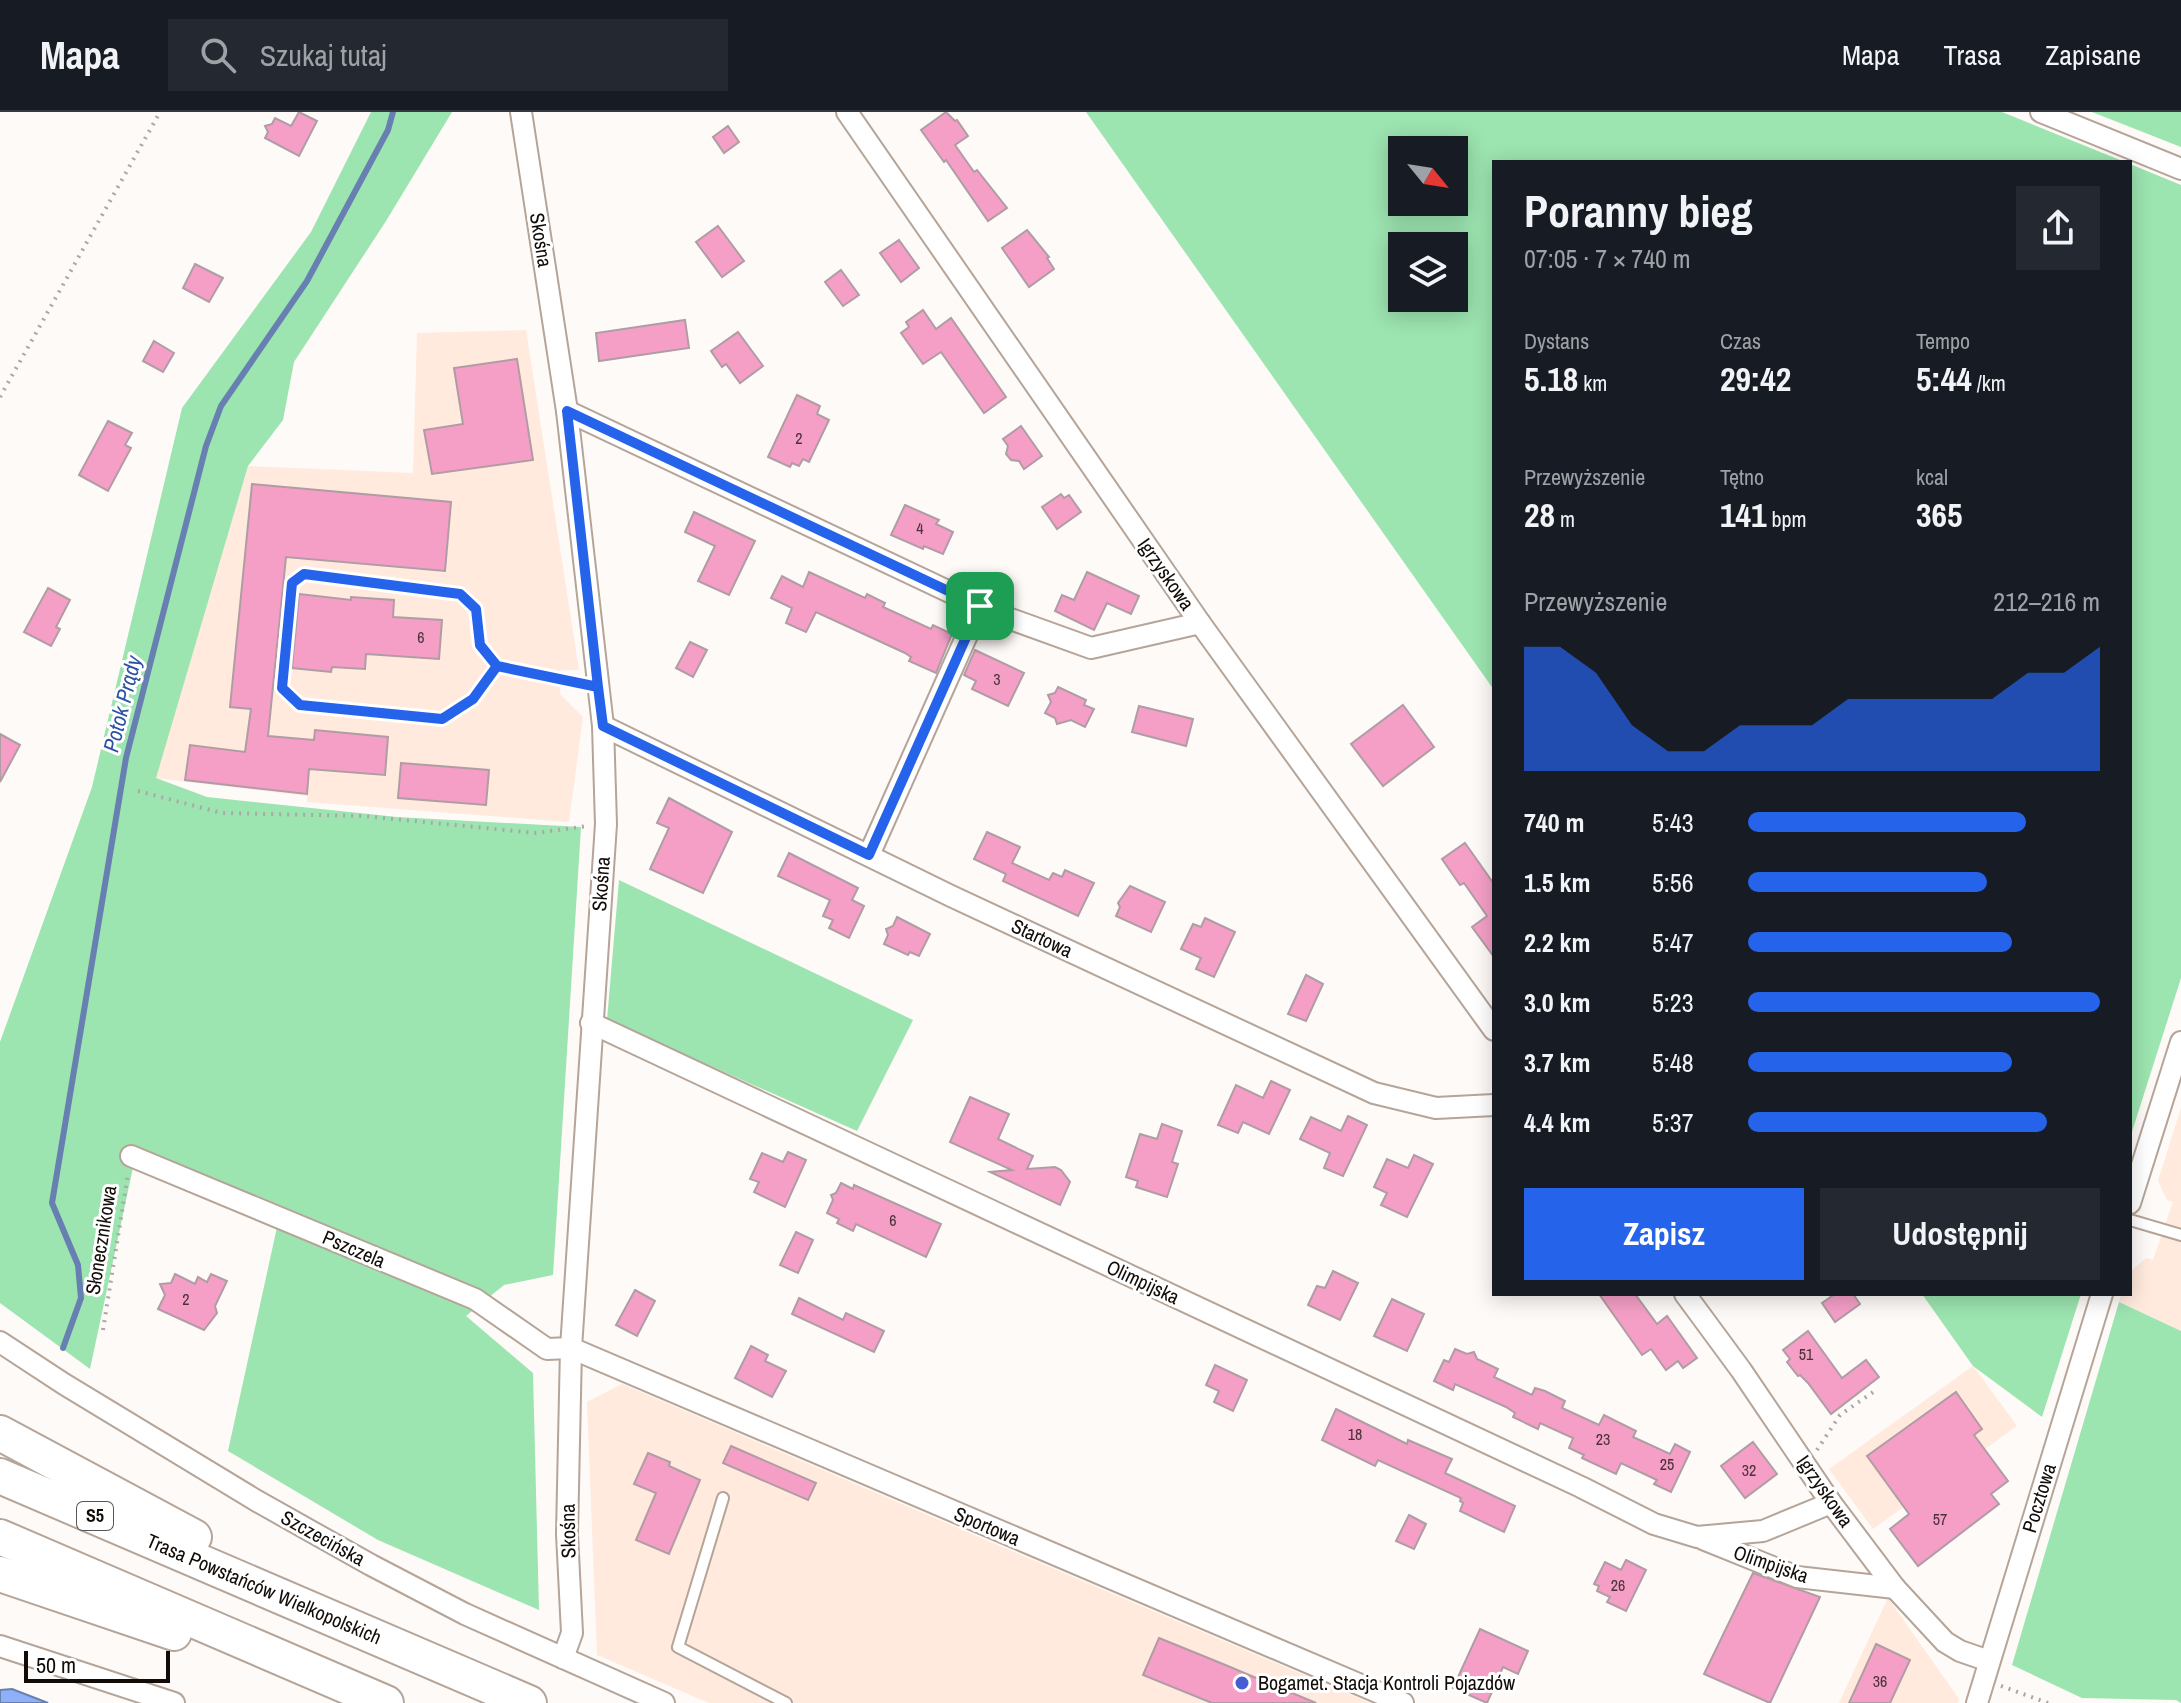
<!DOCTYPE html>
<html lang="pl">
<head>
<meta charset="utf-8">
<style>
  body { margin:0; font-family:"Archivo Narrow",sans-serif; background:#242831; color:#f1f3f6; height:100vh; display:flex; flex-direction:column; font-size:30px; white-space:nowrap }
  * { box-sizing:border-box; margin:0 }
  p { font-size:26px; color:#9ea1a6 }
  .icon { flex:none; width:44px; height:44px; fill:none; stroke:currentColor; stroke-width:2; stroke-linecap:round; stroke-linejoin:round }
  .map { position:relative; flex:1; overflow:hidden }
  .drawer { position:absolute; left:1492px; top:48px; width:640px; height:1136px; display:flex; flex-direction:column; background:#171b24; border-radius:0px; box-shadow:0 4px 20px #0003 }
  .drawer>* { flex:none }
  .needle { width:52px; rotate:120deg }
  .fabs { position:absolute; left:1388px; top:24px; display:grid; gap:16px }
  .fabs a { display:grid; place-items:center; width:80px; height:80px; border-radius:0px; background:#171b24; box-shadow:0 4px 20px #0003; font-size:40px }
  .scale { position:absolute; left:24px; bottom:20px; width:146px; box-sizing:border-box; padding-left:8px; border:4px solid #120c08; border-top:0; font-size:22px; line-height:28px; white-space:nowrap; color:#120c08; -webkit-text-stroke:6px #fff; paint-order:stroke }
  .pin { position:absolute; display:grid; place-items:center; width:68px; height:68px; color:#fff; margin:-34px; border-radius:16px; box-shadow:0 4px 12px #0006 }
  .round { display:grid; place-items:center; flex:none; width:84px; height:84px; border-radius:0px; background:#242831 }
  .summary { display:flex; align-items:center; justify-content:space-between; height:136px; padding:0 32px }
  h1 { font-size:44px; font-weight:700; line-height:60px }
  .stats { display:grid; grid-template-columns:repeat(3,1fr); gap:12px; height:136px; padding:8px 32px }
  .stats div { display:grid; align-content:center }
  .stats b { font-size:34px; font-weight:700 }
  .stats small { font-size:22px; font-weight:400 }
  .stats p { font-size:22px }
  .chart { height:224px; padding:16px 32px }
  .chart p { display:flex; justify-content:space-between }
  .chart svg { width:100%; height:144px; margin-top:8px; fill:#2563eb; opacity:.7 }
  .action { display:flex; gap:16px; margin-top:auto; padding:16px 32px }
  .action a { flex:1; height:92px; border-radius:0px; background:#2563eb; color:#fff; font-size:32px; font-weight:700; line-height:92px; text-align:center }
  .action a+a { background:#242831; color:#f1f3f6 }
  ul { padding:0 32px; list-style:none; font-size:26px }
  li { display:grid; grid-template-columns:128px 96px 1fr; align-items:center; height:60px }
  li i { height:20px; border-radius:10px; background:#2563eb }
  header { display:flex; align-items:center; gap:48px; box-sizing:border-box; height:112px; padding:0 40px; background:#171b24; border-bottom:2px solid #363941 }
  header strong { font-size:38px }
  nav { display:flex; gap:44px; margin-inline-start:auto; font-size:28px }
  .search { width:560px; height:72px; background:#242831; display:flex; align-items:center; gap:20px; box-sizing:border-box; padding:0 28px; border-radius:0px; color:#9ea1a6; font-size:30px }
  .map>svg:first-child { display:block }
  .built { fill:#ffeadd }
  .green { fill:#9ce4b0; fill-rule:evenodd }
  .water { fill:#8db0f9; stroke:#687fb1; stroke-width:2 }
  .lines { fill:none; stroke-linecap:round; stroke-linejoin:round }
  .stream { stroke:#687fb1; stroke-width:6 }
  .building { fill:#f59fc7; stroke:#b09ca4; stroke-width:2 }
  .lane-casing { stroke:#b5a498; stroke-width:14 }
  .street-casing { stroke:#b5a498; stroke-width:24 }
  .highway-casing { stroke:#b5a498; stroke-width:38 }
  .path { stroke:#aca7a4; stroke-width:4; stroke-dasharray:2 6; stroke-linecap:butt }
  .lane { stroke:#fff; stroke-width:10 }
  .street { stroke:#fff; stroke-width:20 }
  .highway { stroke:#fff; stroke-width:34 }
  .route-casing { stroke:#fff; stroke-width:16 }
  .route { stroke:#2563eb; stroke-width:10 }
  .poi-dot { fill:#485dd1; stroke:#fff; stroke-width:3 }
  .labels { text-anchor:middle; stroke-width:6; stroke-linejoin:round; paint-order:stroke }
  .number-label { font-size:16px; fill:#4b3138 }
  .shield { fill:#fff; stroke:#595552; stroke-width:2 }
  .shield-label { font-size:18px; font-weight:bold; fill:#120c08 }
  .street-label { font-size:20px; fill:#120c08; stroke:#fff }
  .poi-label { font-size:20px; fill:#120c08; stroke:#fff; text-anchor:start }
  .water-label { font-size:22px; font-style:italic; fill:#2c51a5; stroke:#fff }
</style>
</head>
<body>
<header>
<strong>Mapa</strong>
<div class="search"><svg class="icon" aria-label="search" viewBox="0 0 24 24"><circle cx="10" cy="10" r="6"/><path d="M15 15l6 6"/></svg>Szukaj tutaj</div>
<nav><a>Mapa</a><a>Trasa</a><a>Zapisane</a></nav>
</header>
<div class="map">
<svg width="2181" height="1591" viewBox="0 0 2181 1591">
  <rect width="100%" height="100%" fill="#fefaf7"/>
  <g class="built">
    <polygon points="526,218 579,558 561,558 560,582 583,605 569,710 307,690 307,684 155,666 248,354 413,361 417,221"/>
    <polygon points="2181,996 2181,1219 2119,1190 2121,1182 2130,1182 2130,1160 2146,1146 2153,1148 2173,1090 2167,1088 2158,1069"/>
    <polygon points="1973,1254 2017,1314 1873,1417 1829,1357"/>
    <polygon points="622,1272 1007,1437 1370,1591 709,1591 597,1543 587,1290"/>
    <polygon points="1888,1486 1959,1587 1958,1591 1839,1591"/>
  </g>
  <g class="green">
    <polygon points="371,0 452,0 386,109 294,250 283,308 248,354 156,666 207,685 397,705 581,715 553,1163 504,1173 466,1204 533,1261 539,1498 378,1428 228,1339 279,1106 135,1046 90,1257 0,1191 0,930 92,675 182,296 311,120"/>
    <path d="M1086 0H2002L2125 50H1494V578ZM1402 38H1454V90H1402ZM1402 134H1454V186H1402Z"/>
    <polygon points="2092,0 2181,0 2181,35"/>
    <polygon points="2130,52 2181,73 2181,866 2130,1026"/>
    <polygon points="619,768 913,908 857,1019 607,908"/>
    <polygon points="1922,1182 2081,1182 2042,1305 1973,1254"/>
    <polygon points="2119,1190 2181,1219 2181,1591 2176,1588 2082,1586 2012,1553"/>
  </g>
  <polygon class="water" points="12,1577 48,1591 0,1591 0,1578"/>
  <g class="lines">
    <polyline class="stream" points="63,1236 81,1186 78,1153 52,1091 126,646 206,334 221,294 307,169 388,18 393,0"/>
  </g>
  <g class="building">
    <polygon points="299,0 317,9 299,44 265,26 268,20 265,14 272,12 275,6 291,14"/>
    <polygon points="946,0 955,9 957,8 968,24 955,33 974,60 977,58 1007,96 988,109 946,48 944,50 921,18"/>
    <polygon points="728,14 739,30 724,41 713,25"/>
    <polygon points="718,114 744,149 722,165 696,130"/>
    <polygon points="1027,118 1049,145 1047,146 1054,157 1029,175 1002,136"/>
    <polygon points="899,128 919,156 901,170 880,141"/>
    <polygon points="195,152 223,166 209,190 183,176"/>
    <polygon points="841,158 859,183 843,194 825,170"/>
    <polygon points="923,198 936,217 951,206 1006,285 984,301 941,240 923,252 901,221 909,215 906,210"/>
    <polygon points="685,208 689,236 599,249 596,221"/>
    <polygon points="738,220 763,254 740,271 726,252 722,255 711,239"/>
    <polygon points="154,229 174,241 163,260 143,249"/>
    <polygon points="517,247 533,348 432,362 424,318 463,312 454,256"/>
    <polygon points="797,283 820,294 817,302 829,308 809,350 803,347 799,354 792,351 790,355 768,345"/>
    <polygon points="108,309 132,321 125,333 131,336 108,379 79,363"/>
    <polygon points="1021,314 1042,344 1024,357 1019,349 1011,348 1006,342 1008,334 1003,327"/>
    <polygon points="252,372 451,390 445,459 286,445 268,624 314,628 315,618 388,625 385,663 309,657 307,682 185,668 190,633 245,640 251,597 230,595"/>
    <polygon points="1061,382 1064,386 1069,383 1081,400 1057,417 1042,395"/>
    <polygon points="905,393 939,408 936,412 953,420 943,442 924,434 923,437 891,423"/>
    <polygon points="694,400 755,429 729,483 698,469 715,434 685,420"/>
    <polygon points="809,460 865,486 867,482 885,491 883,495 931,517 933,513 952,522 936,561 909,549 911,545 905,541 816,500 806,520 786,511 792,496 771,486 782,464 803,475"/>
    <polygon points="1087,460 1139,484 1131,502 1107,491 1094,518 1055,499 1062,483 1074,488"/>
    <polygon points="48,476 70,488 56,515 60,517 51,534 24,520"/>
    <polygon points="299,482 351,488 351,485 394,488 393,505 442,508 439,547 366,542 365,557 332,555 331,560 292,556"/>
    <polygon points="690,530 707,538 693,565 676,556"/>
    <polygon points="975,538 1024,561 1008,594 972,577 976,569 964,563"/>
    <polygon points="1058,575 1086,588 1084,593 1094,597 1085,615 1071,608 1057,612 1055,606 1045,601 1051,590 1048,583 1055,581"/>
    <polygon points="1403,593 1434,635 1383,674 1351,632"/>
    <polygon points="1139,594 1193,607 1186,634 1132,620"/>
    <polygon points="0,622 20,633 0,670"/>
    <polygon points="401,651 489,658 486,693 398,686"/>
    <polygon points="669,686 732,720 703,781 650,757 669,716 657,711"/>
    <polygon points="987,720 1020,735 1012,751 1049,768 1053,761 1062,765 1065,758 1094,771 1078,804 1003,769 1006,762 974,747"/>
    <polygon points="1465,731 1494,772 1494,845 1472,815 1487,804 1464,771 1460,773 1442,747"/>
    <polygon points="789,741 858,776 852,788 864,794 849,826 829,816 833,808 823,804 830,788 778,764"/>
    <polygon points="1130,774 1165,790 1151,820 1116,804 1120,795 1118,791"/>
    <polygon points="897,805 930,822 919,844 910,840 908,843 884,832 888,823 886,817 893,814"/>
    <polygon points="1205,806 1235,820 1214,865 1196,857 1201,846 1181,837 1193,812 1201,815"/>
    <polygon points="1306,863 1323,872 1306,909 1288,902"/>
    <polygon points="1271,969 1290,978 1269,1022 1243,1010 1238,1021 1218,1013 1236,973 1263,986"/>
    <polygon points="970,985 1009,1002 998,1027 1033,1044 1027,1057 1055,1055 1061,1058 1070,1070 1060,1093 990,1060 1012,1058 950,1030"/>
    <polygon points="1348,1004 1367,1013 1343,1064 1324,1056 1330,1041 1300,1027 1311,1005 1341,1019"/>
    <polygon points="1162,1012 1182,1019 1172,1050 1178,1052 1167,1085 1136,1075 1138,1069 1126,1065 1140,1022 1157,1027"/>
    <polygon points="788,1040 806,1048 785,1095 754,1080 759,1070 750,1067 762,1041 783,1050"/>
    <polygon points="1414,1043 1433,1052 1407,1105 1381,1093 1387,1081 1374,1075 1387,1047 1408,1056"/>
    <polygon points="841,1071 853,1077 854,1073 941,1112 926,1145 856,1112 853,1119 837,1111 839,1107 827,1101 833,1088 831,1083 836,1081"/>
    <polygon points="796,1120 813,1128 798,1161 780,1153"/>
    <polygon points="1333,1159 1358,1171 1340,1208 1308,1193 1317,1174 1325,1176"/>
    <polygon points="175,1162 195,1172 198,1165 207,1170 211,1162 227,1169 215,1194 217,1201 204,1218 158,1197 165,1183 160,1172 171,1171"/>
    <polygon points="635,1178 655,1189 637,1224 616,1213"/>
    <polygon points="1599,1182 1635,1182 1657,1212 1667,1204 1697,1246 1683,1256 1678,1249 1666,1258 1651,1237 1642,1243"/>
    <polygon points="1835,1182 1853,1182 1860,1192 1835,1210 1822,1191"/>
    <polygon points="799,1186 843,1208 846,1201 884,1219 874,1240 792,1202"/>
    <polygon points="1392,1187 1424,1202 1407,1239 1374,1224"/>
    <polygon points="1808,1219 1842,1266 1866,1248 1879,1265 1831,1302 1808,1271 1800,1263 1798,1264 1787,1250 1790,1247 1783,1238"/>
    <polygon points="751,1234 768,1243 765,1249 786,1259 772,1285 735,1266"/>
    <polygon points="1455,1237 1467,1242 1474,1240 1477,1247 1498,1257 1494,1265 1532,1283 1535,1276 1545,1279 1565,1289 1562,1296 1599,1313 1604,1303 1636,1319 1633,1325 1670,1342 1675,1332 1690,1340 1671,1380 1654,1372 1657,1368 1621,1351 1616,1362 1582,1346 1584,1343 1569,1336 1573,1326 1540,1311 1538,1317 1513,1305 1515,1301 1506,1295 1455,1272 1453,1278 1434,1269 1444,1248 1449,1250"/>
    <polygon points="1215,1253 1247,1268 1233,1299 1214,1290 1219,1279 1206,1273"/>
    <polygon points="1956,1280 1982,1317 1974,1323 2008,1369 1991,1382 1999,1392 1918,1454 1890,1417 1909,1402 1867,1344"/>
    <polygon points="1336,1297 1407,1332 1408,1328 1452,1347 1445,1361 1515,1394 1504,1420 1460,1399 1463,1391 1460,1389 1461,1386 1378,1348 1375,1354 1322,1328"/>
    <polygon points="1753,1330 1777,1362 1745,1386 1721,1354"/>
    <polygon points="731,1334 816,1371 808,1388 723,1351"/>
    <polygon points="648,1341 670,1350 669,1354 700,1368 669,1442 636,1428 656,1381 634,1372"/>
    <polygon points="1409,1403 1426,1412 1414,1437 1396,1429"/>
    <polygon points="1626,1448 1646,1458 1626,1499 1607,1490 1610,1485 1597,1479 1599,1474 1594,1472 1605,1450 1621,1458"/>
    <polygon points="1753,1461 1820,1485 1770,1591 1704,1562"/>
    <polygon points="1480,1517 1528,1539 1518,1562 1503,1555 1487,1591 1453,1576"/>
    <polygon points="1159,1526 1223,1552 1316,1591 1212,1591 1143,1563"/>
    <polygon points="1876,1532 1910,1548 1890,1591 1849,1591"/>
  </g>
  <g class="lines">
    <defs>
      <g id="lane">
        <polyline points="497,554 473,587 442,607 300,593 282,576 292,471 304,462 460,482 476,497 480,533 497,554 598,575"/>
        <polyline points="2130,1108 2181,1123"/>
        <polyline points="723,1386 678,1535 786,1591"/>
      </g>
      <g id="street">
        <polyline points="521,0 567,299 603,614 606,712 571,1236 567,1422 572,1521 563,1546"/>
        <polyline points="847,0 1200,511 1494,918"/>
        <polyline points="2041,0 2181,57"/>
        <polyline points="567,299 994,501 1091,536 1200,511"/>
        <polyline points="603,614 951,784 1374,981 1436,996 1494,993"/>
        <polyline points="869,743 980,494"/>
        <polyline points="591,911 1581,1375 1654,1412 1697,1425 1763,1419 1831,1391"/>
        <polyline points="131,1044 475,1187 547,1237 571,1236 1403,1591"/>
        <polyline points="2130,1091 2181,930"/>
        <polyline points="1685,1182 1741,1258 1831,1391 1895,1476 1945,1530 1960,1539 1989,1549"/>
        <polyline points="0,1230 64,1272 257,1389 371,1453 465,1502 664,1591"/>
        <polyline points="1703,1427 1797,1465 1895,1476"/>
        <polyline points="0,1534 174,1591"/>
        <polyline points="1977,1591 2102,1182"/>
      </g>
      <g id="highway">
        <polyline points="0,1321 194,1425"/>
        <polyline points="0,1364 529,1591"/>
        <polyline points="0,1425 386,1591"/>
        <polyline points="0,1462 174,1521"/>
      </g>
    </defs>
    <use href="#lane" class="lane-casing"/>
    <use href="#street" class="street-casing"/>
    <use href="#highway" class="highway-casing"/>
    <g class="path">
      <polyline points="0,285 160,0"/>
      <polyline points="138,679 222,701 363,704 536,721 588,714"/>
      <polyline points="103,1218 128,1062"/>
      <polyline points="1817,1338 1840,1303 1876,1278"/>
      <polyline points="2001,1574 2048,1591"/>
    </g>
    <use href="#lane" class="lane"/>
    <use href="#street" class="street"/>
    <use href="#highway" class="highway"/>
  </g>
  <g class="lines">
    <defs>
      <polyline id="route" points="980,494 869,743 603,614 598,575 497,554 480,533 476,497 460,482 304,462 292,471 282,576 300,593 442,607 473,587 497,554 598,575 567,299 980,494"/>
    </defs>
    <use href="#route" class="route-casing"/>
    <use href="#route" class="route"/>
  </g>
  <circle class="poi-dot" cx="1242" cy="1571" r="8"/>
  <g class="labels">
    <g class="number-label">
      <text x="799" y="332">2</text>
      <text x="920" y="422">4</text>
      <text x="421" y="531">6</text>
      <text x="997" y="573">3</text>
      <text x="893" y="1114">6</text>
      <text x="186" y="1193">2</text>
      <text x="1806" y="1248">51</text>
      <text x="1355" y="1328">18</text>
      <text x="1603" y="1333">23</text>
      <text x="1667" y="1358">25</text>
      <text x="1749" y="1364">32</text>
      <text x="1940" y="1413">57</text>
      <text x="1618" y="1479">26</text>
      <text x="1880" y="1575">36</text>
    </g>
    <rect class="shield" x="77" y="1390" width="36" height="28" rx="6"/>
    <g class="shield-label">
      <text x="95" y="1410">S5</text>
    </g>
    <g class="street-label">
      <text transform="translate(541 128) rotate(81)" y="7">Skośna</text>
      <text transform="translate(1166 462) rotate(55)" y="7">Igrzyskowa</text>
      <text transform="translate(601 772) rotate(-86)" y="7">Skośna</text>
      <text transform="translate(1042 826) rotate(25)" y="7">Startowa</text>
      <text transform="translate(101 1128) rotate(-81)" y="7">Słonecznikowa</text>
      <text transform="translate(354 1137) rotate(23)" y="7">Pszczela</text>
      <text transform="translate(1143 1170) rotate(25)" y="7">Olimpijska</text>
      <text transform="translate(1825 1379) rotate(55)" y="7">Igrzyskowa</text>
      <text transform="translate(2039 1386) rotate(-73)" y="7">Pocztowa</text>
      <text transform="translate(987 1414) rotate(23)" y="7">Sportowa</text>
      <text transform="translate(568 1419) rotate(-91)" y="7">Skośna</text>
      <text transform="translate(323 1426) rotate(29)" y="7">Szczecińska</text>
      <text transform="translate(1771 1452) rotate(19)" y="7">Olimpijska</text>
      <text transform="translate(264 1477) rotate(23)" y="7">Trasa Powstańców Wielkopolskich</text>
    </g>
    <g class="poi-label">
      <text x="1258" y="1578">Bogamet. Stacja Kontroli Pojazdów</text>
    </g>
    <g class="water-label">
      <text transform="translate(122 592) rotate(-76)" y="8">Potok Prądy</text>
    </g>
  </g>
</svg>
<div class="fabs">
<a><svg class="needle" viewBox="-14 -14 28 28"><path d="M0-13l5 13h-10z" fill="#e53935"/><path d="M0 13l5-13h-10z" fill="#9ea1a6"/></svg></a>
<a><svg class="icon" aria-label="layers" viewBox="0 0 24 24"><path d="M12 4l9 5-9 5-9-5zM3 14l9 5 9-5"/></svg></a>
</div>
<div class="scale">50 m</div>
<div class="pin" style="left:980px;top:494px;background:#1e9e55"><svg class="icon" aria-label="arrive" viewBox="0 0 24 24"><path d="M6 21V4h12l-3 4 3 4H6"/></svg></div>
<section class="drawer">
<div class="summary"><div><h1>Poranny bieg</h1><p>07:05 · 7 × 740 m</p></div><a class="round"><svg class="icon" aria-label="share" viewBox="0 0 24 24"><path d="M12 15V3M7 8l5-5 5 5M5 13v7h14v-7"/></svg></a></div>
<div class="stats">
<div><p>Dystans</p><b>5.18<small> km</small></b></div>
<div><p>Czas</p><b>29:42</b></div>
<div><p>Tempo</p><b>5:44<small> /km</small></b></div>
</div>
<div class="stats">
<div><p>Przewyższenie</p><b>28<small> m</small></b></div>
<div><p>Tętno</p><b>141<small> bpm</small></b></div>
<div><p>kcal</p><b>365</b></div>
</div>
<div class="chart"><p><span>Przewyższenie</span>212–216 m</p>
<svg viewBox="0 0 160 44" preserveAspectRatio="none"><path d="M0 44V6L10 6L20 14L30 30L40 38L50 38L60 30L70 30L80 30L90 22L100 22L110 22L120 22L130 22L140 14L150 14L160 6V44z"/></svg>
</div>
<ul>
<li><b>740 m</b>5:43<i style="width:79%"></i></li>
<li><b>1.5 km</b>5:56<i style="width:68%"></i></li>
<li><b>2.2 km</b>5:47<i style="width:75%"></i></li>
<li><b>3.0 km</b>5:23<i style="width:100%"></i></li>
<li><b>3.7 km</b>5:48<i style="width:75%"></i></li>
<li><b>4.4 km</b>5:37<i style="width:85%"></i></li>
</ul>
<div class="action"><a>Zapisz</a><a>Udostępnij</a></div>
</section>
</div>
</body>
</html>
